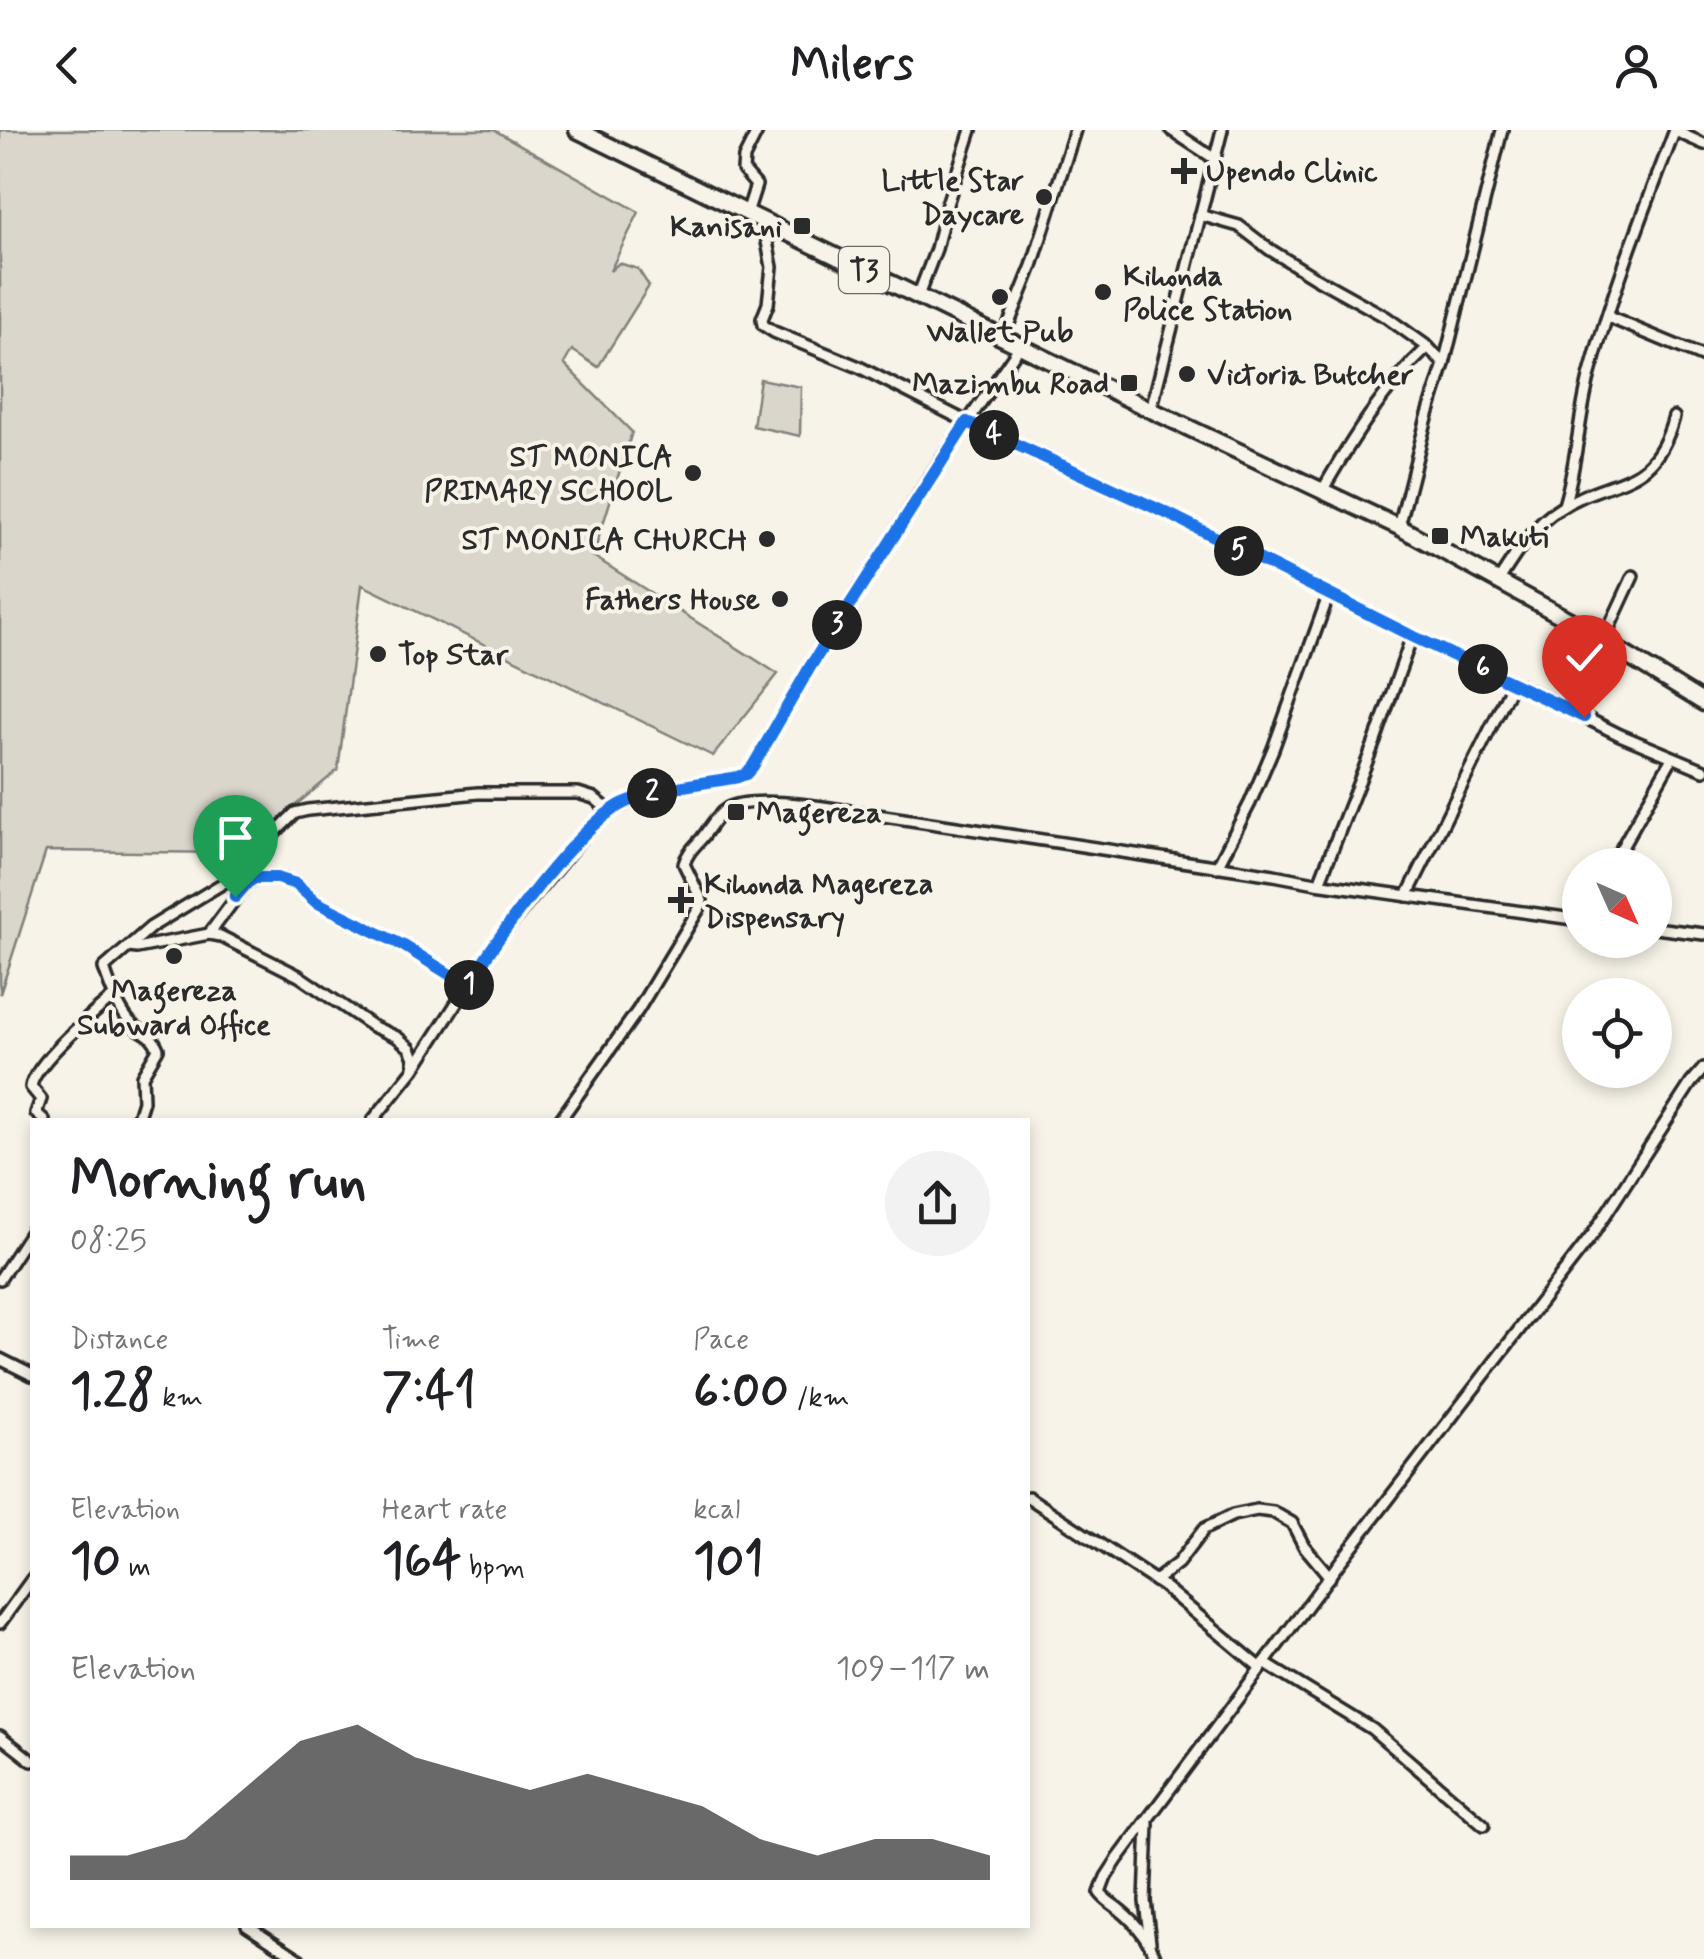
<!DOCTYPE html>
<html lang="en">
<head>
<meta charset="utf-8">
<style>
  body { margin:0; font-family:Mynerve,sans-serif; background:#f2f2f2; color:#202124; height:100vh; display:flex; flex-direction:column; font-size:38px; white-space:nowrap }
  * { box-sizing:border-box; margin:0 }
  p { font-size:32px; color:#757577 }
  .icon { flex:none; width:55px; height:55px; fill:none; stroke:currentColor; stroke-width:2; stroke-linecap:round; stroke-linejoin:round }
  .map { position:relative; flex:1; overflow:hidden }
  .panel { position:absolute; left:30px; top:988px; width:1000px; height:810px; display:flex; flex-direction:column; background:#fff; border-radius:0px; box-shadow:0 5px 15px #0003 }
  .panel>* { flex:none }
  .needle { width:65px; rotate:135deg }
  .tools { position:absolute; left:1562px; top:718px; display:grid; gap:20px }
  .tools a { display:grid; place-items:center; width:110px; height:110px; border-radius:50%; background:#fff; box-shadow:0 5px 15px #0003; font-size:50px }
  .pin { position:absolute; display:grid; place-items:center; width:85px; height:85px; color:#fff; margin:-102px -42px; border-radius:50% 50% 50% 0; rotate:-45deg; box-shadow:0 0 10px #0007 }
  .pin .icon { rotate:45deg }
  .km { position:absolute; width:50px; height:50px; margin:-25px; border-radius:50%; background:#222; color:#fff; font-size:28px; line-height:50px; text-align:center }
  .round { display:grid; place-items:center; flex:none; width:105px; height:105px; border-radius:52px; background:#f2f2f2 }
  .headline { display:flex; align-items:center; justify-content:space-between; height:170px; padding:0 40px }
  h1 { font-size:55px; font-weight:800; line-height:75px }
  .figures { display:grid; grid-template-columns:repeat(3,1fr); gap:15px; height:170px; padding:10px 40px }
  .figures div { display:grid; align-content:center }
  .figures b { font-size:50px; font-weight:800 }
  .figures small { font-size:28px; font-weight:400 }
  .figures p { font-size:28px }
  .chart { height:280px; padding:20px 40px }
  .chart p { display:flex; justify-content:space-between }
  .chart svg { width:100%; height:180px; margin-top:10px; fill:#2b2b2b; opacity:.7 }
  header { display:flex; justify-content:space-between; align-items:center; height:130px; padding:0 40px; background:#fff; font-size:45px; font-weight:800 }
  .map>svg:first-child { display:block }
  .green { fill:#dad6cc; stroke:#82807c; stroke-width:2.5 }
  .lines { fill:none; stroke-linecap:round; stroke-linejoin:round }
  .minor-casing { stroke:#2b2b2b; stroke-width:16 }
  .trunk-casing { stroke:#2b2b2b; stroke-width:21 }
  .minor { stroke:#f7f3e8; stroke-width:9 }
  .trunk { stroke:#f7f3e8; stroke-width:14 }
  .route-casing { stroke:#fff; stroke-width:20 }
  .route { stroke:#1a73e8; stroke-width:12 }
  .poi-dot { fill:#2b2b2b; stroke:#f7f3e8; stroke-width:4 }
  .labels { text-anchor:middle; stroke-width:8; stroke-linejoin:round; paint-order:stroke }
  .shield { fill:#f7f3e8; stroke:#686764; stroke-width:2.5 }
  .shield-label { font-size:28px; font-weight:bold; fill:#2b2b2b }
  .poi-label { font-size:30px; font-weight:bold; fill:#2b2b2b; stroke:#f7f3e8; text-anchor:start }
</style>
</head>
<body>
<header><svg class="icon" aria-label="back" viewBox="0 0 24 24"><path d="M15 5l-7 7 7 7"/></svg>Milers<svg class="icon" aria-label="person" viewBox="0 0 24 24"><circle cx="12" cy="8" r="4"/><path d="M4 21q1-7 8-7t8 7"/></svg></header>
<div class="map">
<svg width="1704" height="1829" viewBox="0 0 1704 1829">
  <rect width="100%" height="100%" fill="#f7f3e8"/>
  <filter id="ink" filterUnits="userSpaceOnUse"><feTurbulence type="fractalNoise" baseFrequency=".01" numOctaves="2"/><feDisplacementMap in="SourceGraphic" scale="20" xChannelSelector="R" yChannelSelector="G"/><feConvolveMatrix kernelMatrix="1 2 1 2 8 2 1 2 1" color-interpolation-filters="sRGB"/></filter>
  <g filter="url(#ink)">
    <g class="green">
      <polygon points="0,0 494,0 639,82 610,141 619,133 638,139 649,156 598,237 572,220 564,234 632,302 593,426 778,544 713,626 362,455 338,640 238,723 46,721 0,864"/>
      <polygon points="760,249 801,257 800,306 753,296"/>
    </g>
    <g class="lines">
      <defs>
        <g id="minor">
          <polyline points="1171,0 1215,29"/>
          <polyline points="1675,1 1704,14"/>
          <polyline points="747,83 756,55 743,40 744,28 758,0"/>
          <polyline points="1200,85 1239,96 1269,119 1314,147 1386,187 1428,217 1444,234"/>
          <polyline points="763,91 772,137 768,174 762,189 763,195 774,202 859,237 967,292 1173,386 1412,506 1544,567 1620,605 1704,640"/>
          <polyline points="918,166 936,119 947,74 971,0"/>
          <polyline points="1608,187 1704,227"/>
          <polyline points="1003,208 1032,136 1075,0"/>
          <polyline points="1151,280 1222,0"/>
          <path d="M1322 361C1352 309 1384 258 1428 217"/>
          <path d="M1564 375C1578 331 1578 285 1591 240 1613 159 1645 79 1675 0"/>
          <polyline points="1399,397 1426,291 1444,234 1502,0"/>
          <path d="M1499 450C1516 424 1532 396 1559 379 1612 344 1653 363 1674 287"/>
          <polyline points="1606,511 1608,500 1633,446"/>
          <polyline points="1612,735 1672,628"/>
          <polyline points="1217,737 1250,673 1273,619 1329,464"/>
          <polyline points="1319,753 1375,611 1412,506"/>
          <polyline points="1407,766 1513,553"/>
          <polyline points="1655,798 1704,804"/>
          <polyline points="209,804 247,753 257,748 277,748 297,754 316,772 403,816 468,856"/>
          <polyline points="129,817 137,818 209,804 220,806 299,846 372,896 397,907 410,918 414,928 414,936"/>
          <path d="M44 990 36 983 41 969 31 957C33 935 96 880 116 865"/>
          <path d="M137 990 143 971 142 946 158 919C151 901 141 904 129 891 118 877 109 854 104 838L151 797 225 752 295 683 308 680 478 663H578L594 668 610 681"/>
          <polyline points="373,990 414,939 496,812 589,699 610,681 640,667 686,655 738,647 746,644 753,637 810,537 854,467 939,333 1020,216"/>
          <path d="M560 990 638 880 700 777 702 771 684 734C687 723 694 717 702 708 710 698 716 685 728 678 753 664 834 679 864 683L1274 745 1316 753 1580 790"/>
          <polyline points="0,1149 32,1100"/>
          <polyline points="0,1229 32,1245"/>
          <polyline points="1028,1367 1163,1456 1261,1538"/>
          <polyline points="1155,1451 1178,1433 1204,1399 1233,1385 1257,1380 1273,1382 1292,1393 1304,1416 1330,1447"/>
          <polyline points="0,1493 32,1449"/>
          <polyline points="1264,1533 1372,1599 1484,1695"/>
          <polyline points="0,1606 32,1631"/>
          <polyline points="1148,1693 1145,1771 1150,1812"/>
          <polyline points="247,1795 299,1829"/>
          <path d="M1156 1829C1149 1810 1136 1793 1120 1780 1113 1774 1106 1771 1100 1763L1106 1747 1117 1730 1340 1432 1593 1104 1691 953 1704 938"/>
        </g>
        <polyline id="trunk" points="577,0 1151,280 1399,397 1569,490 1704,573"/>
      </defs>
      <use href="#minor" class="minor-casing"/>
      <use href="#trunk" class="trunk-casing"/>
      <use href="#minor" class="minor"/>
      <use href="#trunk" class="trunk"/>
    </g>
  </g>
  <g class="lines" filter="url(#ink)">
    <defs>
      <path id="route" d="M235 767 247 753 255 748H277L296 754 316 772 404 816 468 856C495 809 578 695 624 673 661 657 700 654 738 647L746 644 753 636 810 537 967 292 1173 386 1412 506 1584 587"/>
    </defs>
    <use href="#route" class="route-casing"/>
    <use href="#route" class="route"/>
  </g>
  <g class="poi-dot">
    <path d="M1179 26h10v10h10v10h-10v10h-10v-10h-10v-10h10z"/>
    <circle cx="1044" cy="67" r="10"/>
    <rect x="792" y="86" width="20" height="20" rx="5"/>
    <circle cx="1103" cy="162" r="10"/>
    <circle cx="1000" cy="167" r="10"/>
    <circle cx="1187" cy="244" r="10"/>
    <rect x="1119" y="243" width="20" height="20" rx="5"/>
    <circle cx="693" cy="343" r="10"/>
    <rect x="1430" y="396" width="20" height="20" rx="5"/>
    <circle cx="767" cy="409" r="10"/>
    <circle cx="780" cy="469" r="10"/>
    <circle cx="378" cy="524" r="10"/>
    <rect x="726" y="672" width="20" height="20" rx="5"/>
    <path d="M676 755h10v10h10v10h-10v10h-10v-10h-10v-10h10z"/>
    <circle cx="174" cy="826" r="10"/>
  </g>
  <g class="labels">
    <rect class="shield" x="839" y="117" width="50" height="46" rx="8"/>
    <g class="shield-label">
      <text x="864" y="150">T3</text>
    </g>
    <g class="poi-label">
      <text x="1206" y="51">Upendo Clinic</text>
      <text x="1024" y="60" text-anchor="end">Little Star<tspan x="1024" dy="34">Daycare</tspan></text>
      <text x="782" y="106" text-anchor="end">Kanisani</text>
      <text x="1123" y="155">Kihonda<tspan x="1123" dy="34">Police Station</tspan></text>
      <text x="1000" y="211" text-anchor="middle">Wallet Pub</text>
      <text x="1207" y="254">Victoria Butcher</text>
      <text x="1109" y="263" text-anchor="end">Mazimbu Road</text>
      <text x="673" y="336" text-anchor="end">ST MONICA<tspan x="673" dy="34">PRIMARY SCHOOL</tspan></text>
      <text x="1460" y="416">Makuti</text>
      <text x="747" y="419" text-anchor="end">ST MONICA CHURCH</text>
      <text x="760" y="479" text-anchor="end">Fathers House</text>
      <text x="398" y="534">Top Star</text>
      <text x="756" y="692">Magereza</text>
      <text x="704" y="763">Kihonda Magereza<tspan x="704" dy="34">Dispensary</tspan></text>
      <text x="174" y="870" text-anchor="middle">Magereza<tspan x="174" dy="34">Subward Office</tspan></text>
    </g>
  </g>
</svg>
<div class="tools">
<a><svg class="needle" viewBox="-14 -14 28 28"><path d="M0-13l5 13h-10z" fill="#e53935"/><path d="M0 13l5-13h-10z" fill="#757577"/></svg></a>
<a><svg class="icon" aria-label="locate" viewBox="0 0 24 24"><circle cx="12" cy="12" r="6"/><path d="M12 2v4M12 18v4M2 12h4M18 12h4"/></svg></a>
</div>
<div class="pin" style="left:235px;top:767px;background:#1e9e55"><svg class="icon" aria-label="arrive" viewBox="0 0 24 24"><path d="M6 21V4h12l-3 4 3 4H6"/></svg></div>
<div class="pin" style="left:1584px;top:587px;background:#d93025"><svg class="icon" aria-label="check" viewBox="0 0 24 24"><path d="M5 12l5 5 9-10"/></svg></div>
<b class="km" style="left:469px;top:855px">1</b>
<b class="km" style="left:652px;top:663px">2</b>
<b class="km" style="left:837px;top:495px">3</b>
<b class="km" style="left:994px;top:305px">4</b>
<b class="km" style="left:1239px;top:421px">5</b>
<b class="km" style="left:1483px;top:539px">6</b>
<section class="panel">
<div class="headline"><div><h1>Morning run</h1><p>08:25</p></div><a class="round"><svg class="icon" aria-label="share" viewBox="0 0 24 24"><path d="M12 15V3M7 8l5-5 5 5M5 13v7h14v-7"/></svg></a></div>
<div class="figures">
<div><p>Distance</p><b>1.28<small> km</small></b></div>
<div><p>Time</p><b>7:41</b></div>
<div><p>Pace</p><b>6:00<small> /km</small></b></div>
</div>
<div class="figures">
<div><p>Elevation</p><b>10<small> m</small></b></div>
<div><p>Heart rate</p><b>164<small> bpm</small></b></div>
<div><p>kcal</p><b>101</b></div>
</div>
<div class="chart"><p><span>Elevation</span>109–117 m</p>
<svg viewBox="0 0 160 44" preserveAspectRatio="none"><path d="M0 44V38L10 38L20 34L30 22L40 10L50 6L60 14L70 18L80 22L90 18L100 22L110 26L120 34L130 38L140 34L150 34L160 38V44z"/></svg>
</div>
</section>
</div>
</body>
</html>
